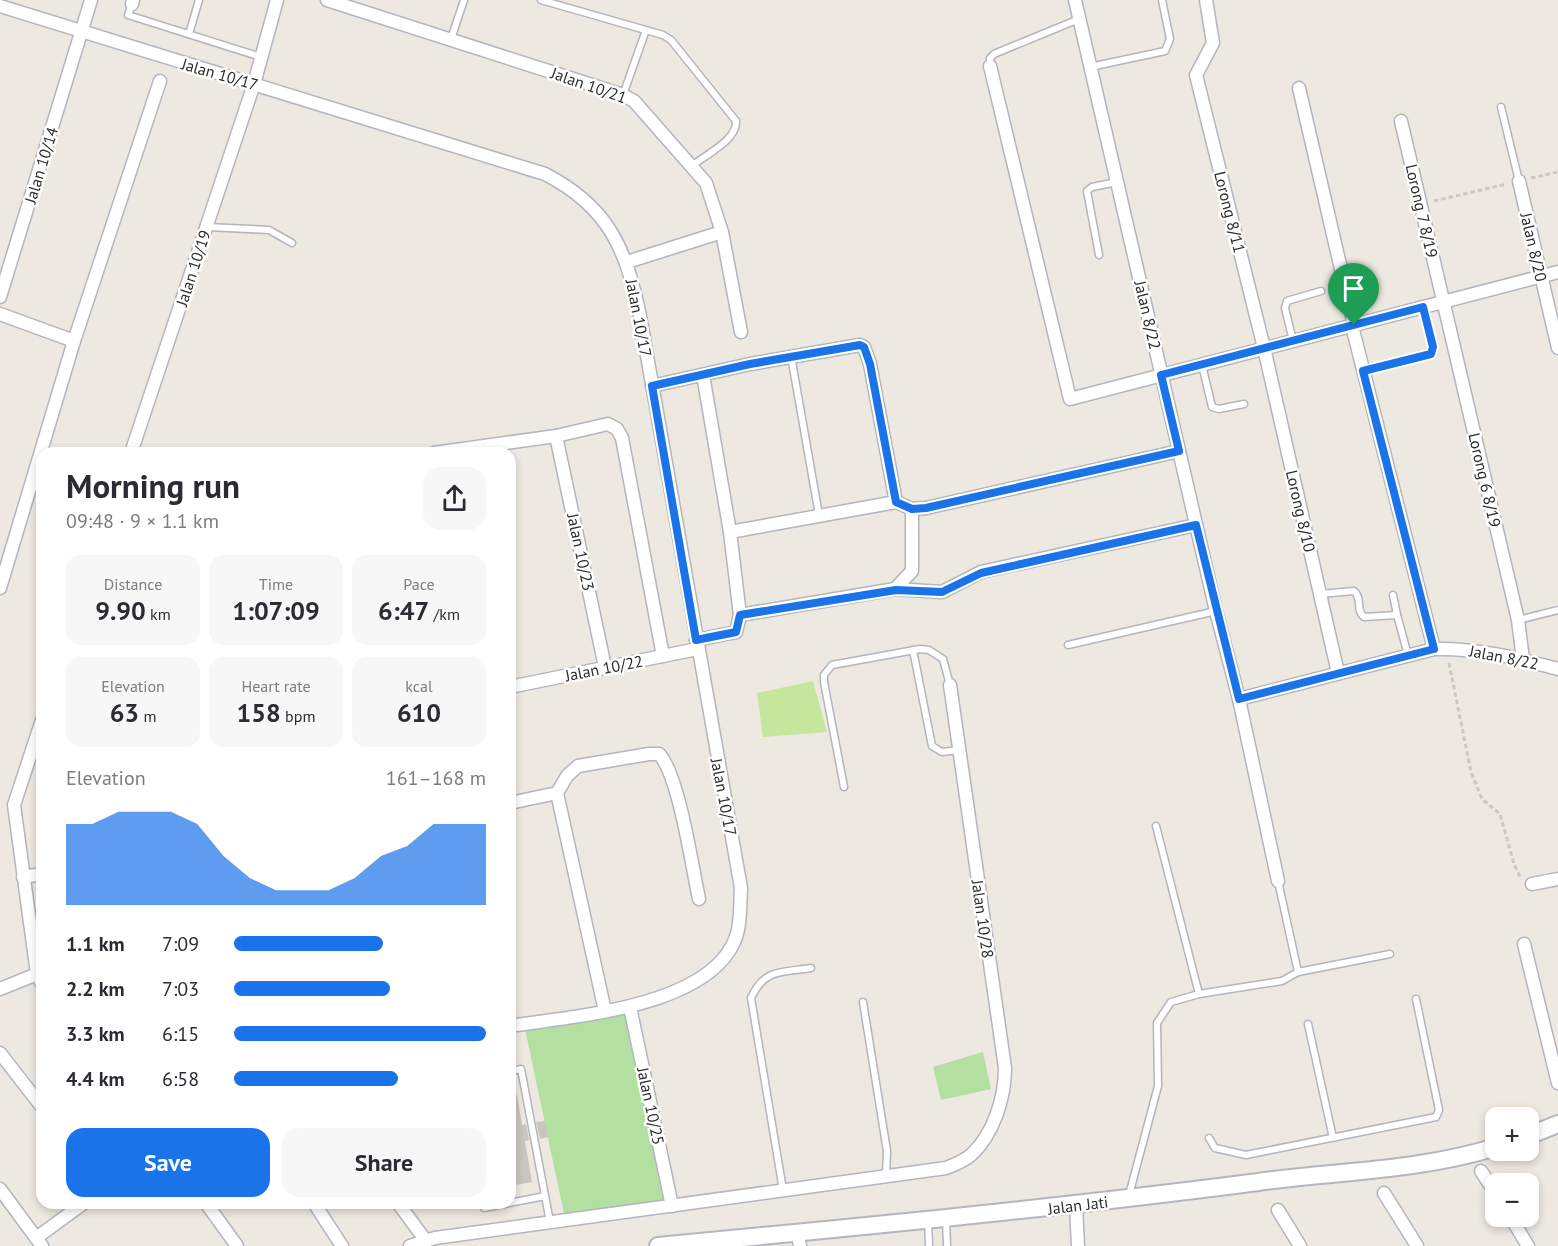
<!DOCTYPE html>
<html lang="en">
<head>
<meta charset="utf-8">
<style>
  body { margin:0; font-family:"PT Sans",sans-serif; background:#f7f7f7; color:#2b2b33; height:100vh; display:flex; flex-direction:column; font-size:22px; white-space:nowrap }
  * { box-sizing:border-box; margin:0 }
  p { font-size:20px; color:#7c7c81 }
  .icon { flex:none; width:33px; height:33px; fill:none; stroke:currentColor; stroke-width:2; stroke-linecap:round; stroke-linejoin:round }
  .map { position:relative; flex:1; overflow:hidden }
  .drawer { position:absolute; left:36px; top:447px; width:480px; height:762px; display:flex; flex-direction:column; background:#fff; border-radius:18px; box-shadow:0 3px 9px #0003 }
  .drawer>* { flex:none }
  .buttons { position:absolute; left:1485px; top:1107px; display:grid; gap:12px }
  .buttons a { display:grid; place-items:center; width:54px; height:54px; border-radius:12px; background:#fff; box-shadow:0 3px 9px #0003; font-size:30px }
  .pin { position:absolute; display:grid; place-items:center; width:51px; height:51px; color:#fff; margin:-62px -26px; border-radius:50% 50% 50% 0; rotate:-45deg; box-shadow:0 0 6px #0007 }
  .pin .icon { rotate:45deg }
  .round { display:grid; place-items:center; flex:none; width:63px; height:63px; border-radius:18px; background:#f7f7f7 }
  .head { display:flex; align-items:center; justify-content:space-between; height:102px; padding:0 30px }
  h1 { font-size:33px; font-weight:600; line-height:45px }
  .figures { display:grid; grid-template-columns:repeat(3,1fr); gap:9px; height:102px; padding:6px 30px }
  .figures div { display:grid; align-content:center; border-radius:15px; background:#f7f7f7; text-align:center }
  .figures b { font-size:26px; font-weight:600 }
  .figures small { font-size:16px; font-weight:400 }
  .figures p { font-size:16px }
  .chart { height:168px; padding:12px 30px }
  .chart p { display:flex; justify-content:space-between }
  .chart svg { width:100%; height:108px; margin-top:6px; fill:#1a73e8; opacity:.7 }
  .button { display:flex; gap:12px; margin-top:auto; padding:12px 30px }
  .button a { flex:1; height:69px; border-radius:18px; background:#1a73e8; color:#fff; font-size:24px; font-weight:600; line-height:69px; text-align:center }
  .button a+a { background:#f7f7f7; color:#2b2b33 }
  ul { padding:0 30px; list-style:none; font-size:20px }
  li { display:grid; grid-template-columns:96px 72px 1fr; align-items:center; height:45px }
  li i { height:15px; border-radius:8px; background:#1a73e8 }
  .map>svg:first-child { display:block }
  .green { fill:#b3e0a0 }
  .pitch { fill:#c4e79c }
  .building { fill:#c9c6be }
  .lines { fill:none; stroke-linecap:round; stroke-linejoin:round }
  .lane-casing { stroke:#b3b5bf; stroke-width:9 }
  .street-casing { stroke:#b3b5bf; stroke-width:15 }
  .secondary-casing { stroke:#b3b5bf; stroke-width:20 }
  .path { stroke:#c8c8c8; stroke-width:3; stroke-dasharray:4.5 3; stroke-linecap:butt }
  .lane { stroke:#fff; stroke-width:6 }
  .street { stroke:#fff; stroke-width:12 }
  .secondary { stroke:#fff; stroke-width:16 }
  .route-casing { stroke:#fff; stroke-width:12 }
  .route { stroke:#1a73e8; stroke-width:8 }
  .labels { text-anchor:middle; stroke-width:5; stroke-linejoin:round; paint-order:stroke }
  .street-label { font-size:16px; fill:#2c2c2c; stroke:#fff }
</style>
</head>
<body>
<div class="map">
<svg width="1558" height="1246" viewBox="0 0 1558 1246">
  <rect width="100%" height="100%" fill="#ede8e0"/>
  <g class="green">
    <polygon points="630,1007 672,1206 566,1223 524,1024"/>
    <polygon points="983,1052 991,1089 941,1100 933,1067"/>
  </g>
  <polygon class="pitch" points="813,681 827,732 763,737 757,693"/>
  <g class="building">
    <polygon points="517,1095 522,1125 526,1124 529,1140 525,1141 532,1182 510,1186 510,1096"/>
    <polygon points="545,1121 548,1137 540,1139 536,1122"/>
  </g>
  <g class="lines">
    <defs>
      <g id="lane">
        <path d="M541 0 663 35 671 40 736 121C737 140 707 154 693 165"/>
        <polyline points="132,4 128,15 261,57"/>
        <polyline points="189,34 199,0"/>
        <polyline points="451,39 464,0"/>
        <polyline points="990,66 990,58 994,54 1079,19"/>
        <polyline points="1090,67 1165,51 1170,39 1162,0"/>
        <polyline points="623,95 646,30"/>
        <polyline points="1501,107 1519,181"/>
        <polyline points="207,227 269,230 292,243"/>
        <polyline points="1099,255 1087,191 1092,187 1117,182"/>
        <polyline points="1293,341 1285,308 1287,301 1321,291"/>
        <polyline points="791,356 819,515"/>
        <polyline points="1202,365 1212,407 1219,409 1244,404"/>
        <polyline points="1363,371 1431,354 1433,347 1423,307"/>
        <path d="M1320 594 1354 591C1363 598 1355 610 1364 617L1397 615 1408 655"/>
        <polyline points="1393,595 1397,615"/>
        <polyline points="1518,620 1558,610"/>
        <polyline points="1068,645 1216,611"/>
        <polyline points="913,650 932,746 942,752 959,750"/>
        <polyline points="844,787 824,682 824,675 832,665 920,649 929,650 943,659 950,685"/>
        <polyline points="1156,826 1199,994 1282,981 1298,972 1278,881"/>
        <polyline points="1298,972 1390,954"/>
        <polyline points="863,1002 887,1151 886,1176"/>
        <polyline points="1308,1024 1333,1138"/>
        <polyline points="510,1071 521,1069 550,1222"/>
        <polyline points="1209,1138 1215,1148 1246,1155 1436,1117 1439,1110 1416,999"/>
        <path d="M783 1190 751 998C765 968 781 973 811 968"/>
        <polyline points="1129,1195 1158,1086 1157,1023 1171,1002 1199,994"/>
        <polyline points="483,1203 484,1208 545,1196"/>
        <polyline points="946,1219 947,1246"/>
        <polyline points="928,1220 929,1246"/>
      </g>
      <g id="street">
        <polyline points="327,0 623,95 634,101 706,183 722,232 741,332"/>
        <polyline points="1075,0 1216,611 1239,699 1278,881"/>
        <polyline points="1206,0 1213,43 1196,75 1264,348 1338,673"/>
        <polyline points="132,4 133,0"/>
        <path d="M0 6 545 174C609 207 626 249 640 316L741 888C740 902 741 920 737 934 715 1007 574 1016 510 1026"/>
        <polyline points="990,66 1070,399 1558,272"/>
        <polyline points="1299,88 1354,325"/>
        <polyline points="1401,121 1518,620 1523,659"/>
        <polyline points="1519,181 1558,348"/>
        <polyline points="627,262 722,232"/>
        <polyline points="0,297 91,0"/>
        <polyline points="0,314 74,341"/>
        <polyline points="1352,326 1434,649"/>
        <polyline points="703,375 730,532 740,615"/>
        <polyline points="652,386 750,364 860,345 864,347 870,364 896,502"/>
        <polyline points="556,436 605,667"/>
        <polyline points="131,453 254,84 277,0"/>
        <polyline points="434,453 556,436 608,424 617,429 622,438 663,656"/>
        <polyline points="896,502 912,509 926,508 1179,451"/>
        <polyline points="730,532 896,502"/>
        <polyline points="0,588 74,341 160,81"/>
        <polyline points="895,589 912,571 912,509"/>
        <polyline points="696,640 736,632 740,615 895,589 942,592 981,572 1196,525"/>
        <polyline points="510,687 697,649"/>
        <path d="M1239 699 1434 649C1477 648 1517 658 1558 669"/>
        <polyline points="42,720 14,805 37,974 42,984"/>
        <polyline points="557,793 605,1011"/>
        <path d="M510 803 557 793 567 776 578 766 649 754H659C679 775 692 867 699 899"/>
        <polyline points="23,877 42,874"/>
        <polyline points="1532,884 1558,879"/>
        <polyline points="1524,944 1558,1083"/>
        <polyline points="0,989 37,974"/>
        <polyline points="630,1007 672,1206"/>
        <polyline points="0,1053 42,1107"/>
        <polyline points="1481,1171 1496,1194"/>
        <polyline points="0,1189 42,1246"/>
        <polyline points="1384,1193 1417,1246"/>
        <polyline points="206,1203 237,1246"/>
        <polyline points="314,1203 342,1246"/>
        <polyline points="398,1203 426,1241"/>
        <polyline points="1076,1206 1078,1246"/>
        <polyline points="1278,1210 1300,1246"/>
        <polyline points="1510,1216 1528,1246"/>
        <polyline points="797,1232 800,1246"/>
        <polyline points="36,1238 84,1203"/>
        <path d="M410 1246 435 1238 946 1168C954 1165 964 1161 971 1155 994 1134 1005 1097 1005 1068L950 685"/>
      </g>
      <g id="secondary">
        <polyline points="1528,1136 1558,1124"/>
        <path d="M658 1246C858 1227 1058 1208 1258 1182 1336 1171 1419 1171 1496 1147"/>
      </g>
    </defs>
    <use href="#lane" class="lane-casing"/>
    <use href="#street" class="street-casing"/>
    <use href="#secondary" class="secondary-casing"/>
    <g class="path">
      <polyline points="1531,178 1558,172"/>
      <polyline points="1434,201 1507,184"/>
      <polyline points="1449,663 1471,772 1482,799 1500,814 1514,864 1521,879"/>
    </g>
    <use href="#lane" class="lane"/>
    <use href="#street" class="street"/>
    <use href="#secondary" class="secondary"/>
  </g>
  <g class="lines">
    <defs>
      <polygon id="route" points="1423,307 1433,347 1431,354 1363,371 1434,649 1239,699 1196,525 981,573 942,592 896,590 740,615 736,632 696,640 652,386 750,364 860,345 864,347 870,364 896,502 912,509 926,508 1179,451 1161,375"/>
    </defs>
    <use href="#route" class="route-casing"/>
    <use href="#route" class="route"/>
  </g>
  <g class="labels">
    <g class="street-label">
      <text transform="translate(220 74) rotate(16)" y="6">Jalan 10/17</text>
      <text transform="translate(589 85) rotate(19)" y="6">Jalan 10/21</text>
      <text transform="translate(41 165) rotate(-73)" y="6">Jalan 10/14</text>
      <text transform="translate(1422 211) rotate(77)" y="6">Lorong 7 8/19</text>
      <text transform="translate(1230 212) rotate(76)" y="6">Lorong 8/11</text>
      <text transform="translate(1534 247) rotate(77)" y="6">Jalan 8/20</text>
      <text transform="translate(193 268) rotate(-72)" y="6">Jalan 10/19</text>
      <text transform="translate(1148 315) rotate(77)" y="6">Jalan 8/22</text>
      <text transform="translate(639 318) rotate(79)" y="6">Jalan 10/17</text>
      <text transform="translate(1485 480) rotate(77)" y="6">Lorong 6 8/19</text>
      <text transform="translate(1301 511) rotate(77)" y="6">Lorong 8/10</text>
      <text transform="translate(581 552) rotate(78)" y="6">Jalan 10/23</text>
      <text transform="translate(1504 657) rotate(11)" y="6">Jalan 8/22</text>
      <text transform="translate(604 668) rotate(-11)" y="6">Jalan 10/22</text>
      <text transform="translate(724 797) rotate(79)" y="6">Jalan 10/17</text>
      <text transform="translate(983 919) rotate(82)" y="6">Jalan 10/28</text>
      <text transform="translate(651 1106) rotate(78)" y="6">Jalan 10/25</text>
      <text transform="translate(1078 1205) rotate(-7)" y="6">Jalan Jati</text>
    </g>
  </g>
</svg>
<div class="buttons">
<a>+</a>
<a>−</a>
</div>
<div class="pin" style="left:1354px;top:325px;background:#1e9e55"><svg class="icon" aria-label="arrive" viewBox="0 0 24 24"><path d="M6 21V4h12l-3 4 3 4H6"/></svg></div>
<section class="drawer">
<div class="head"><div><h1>Morning run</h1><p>09:48 · 9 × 1.1 km</p></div><a class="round"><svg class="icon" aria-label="share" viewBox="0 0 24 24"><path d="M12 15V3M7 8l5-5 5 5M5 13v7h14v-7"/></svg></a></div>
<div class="figures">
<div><p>Distance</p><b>9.90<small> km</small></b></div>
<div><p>Time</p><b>1:07:09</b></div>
<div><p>Pace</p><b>6:47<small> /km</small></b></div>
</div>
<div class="figures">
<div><p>Elevation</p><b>63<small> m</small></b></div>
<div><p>Heart rate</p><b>158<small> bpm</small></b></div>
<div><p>kcal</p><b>610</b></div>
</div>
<div class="chart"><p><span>Elevation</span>161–168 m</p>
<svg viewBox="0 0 160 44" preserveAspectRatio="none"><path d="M0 44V11L10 11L20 6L30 6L40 6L50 11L60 24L70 33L80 38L90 38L100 38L110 33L120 24L130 20L140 11L150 11L160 11V44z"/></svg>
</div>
<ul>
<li><b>1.1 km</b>7:09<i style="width:59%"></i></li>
<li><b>2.2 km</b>7:03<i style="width:62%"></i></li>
<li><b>3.3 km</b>6:15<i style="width:100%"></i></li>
<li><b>4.4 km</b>6:58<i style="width:65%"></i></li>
</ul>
<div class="button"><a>Save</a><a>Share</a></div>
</section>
</div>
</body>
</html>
